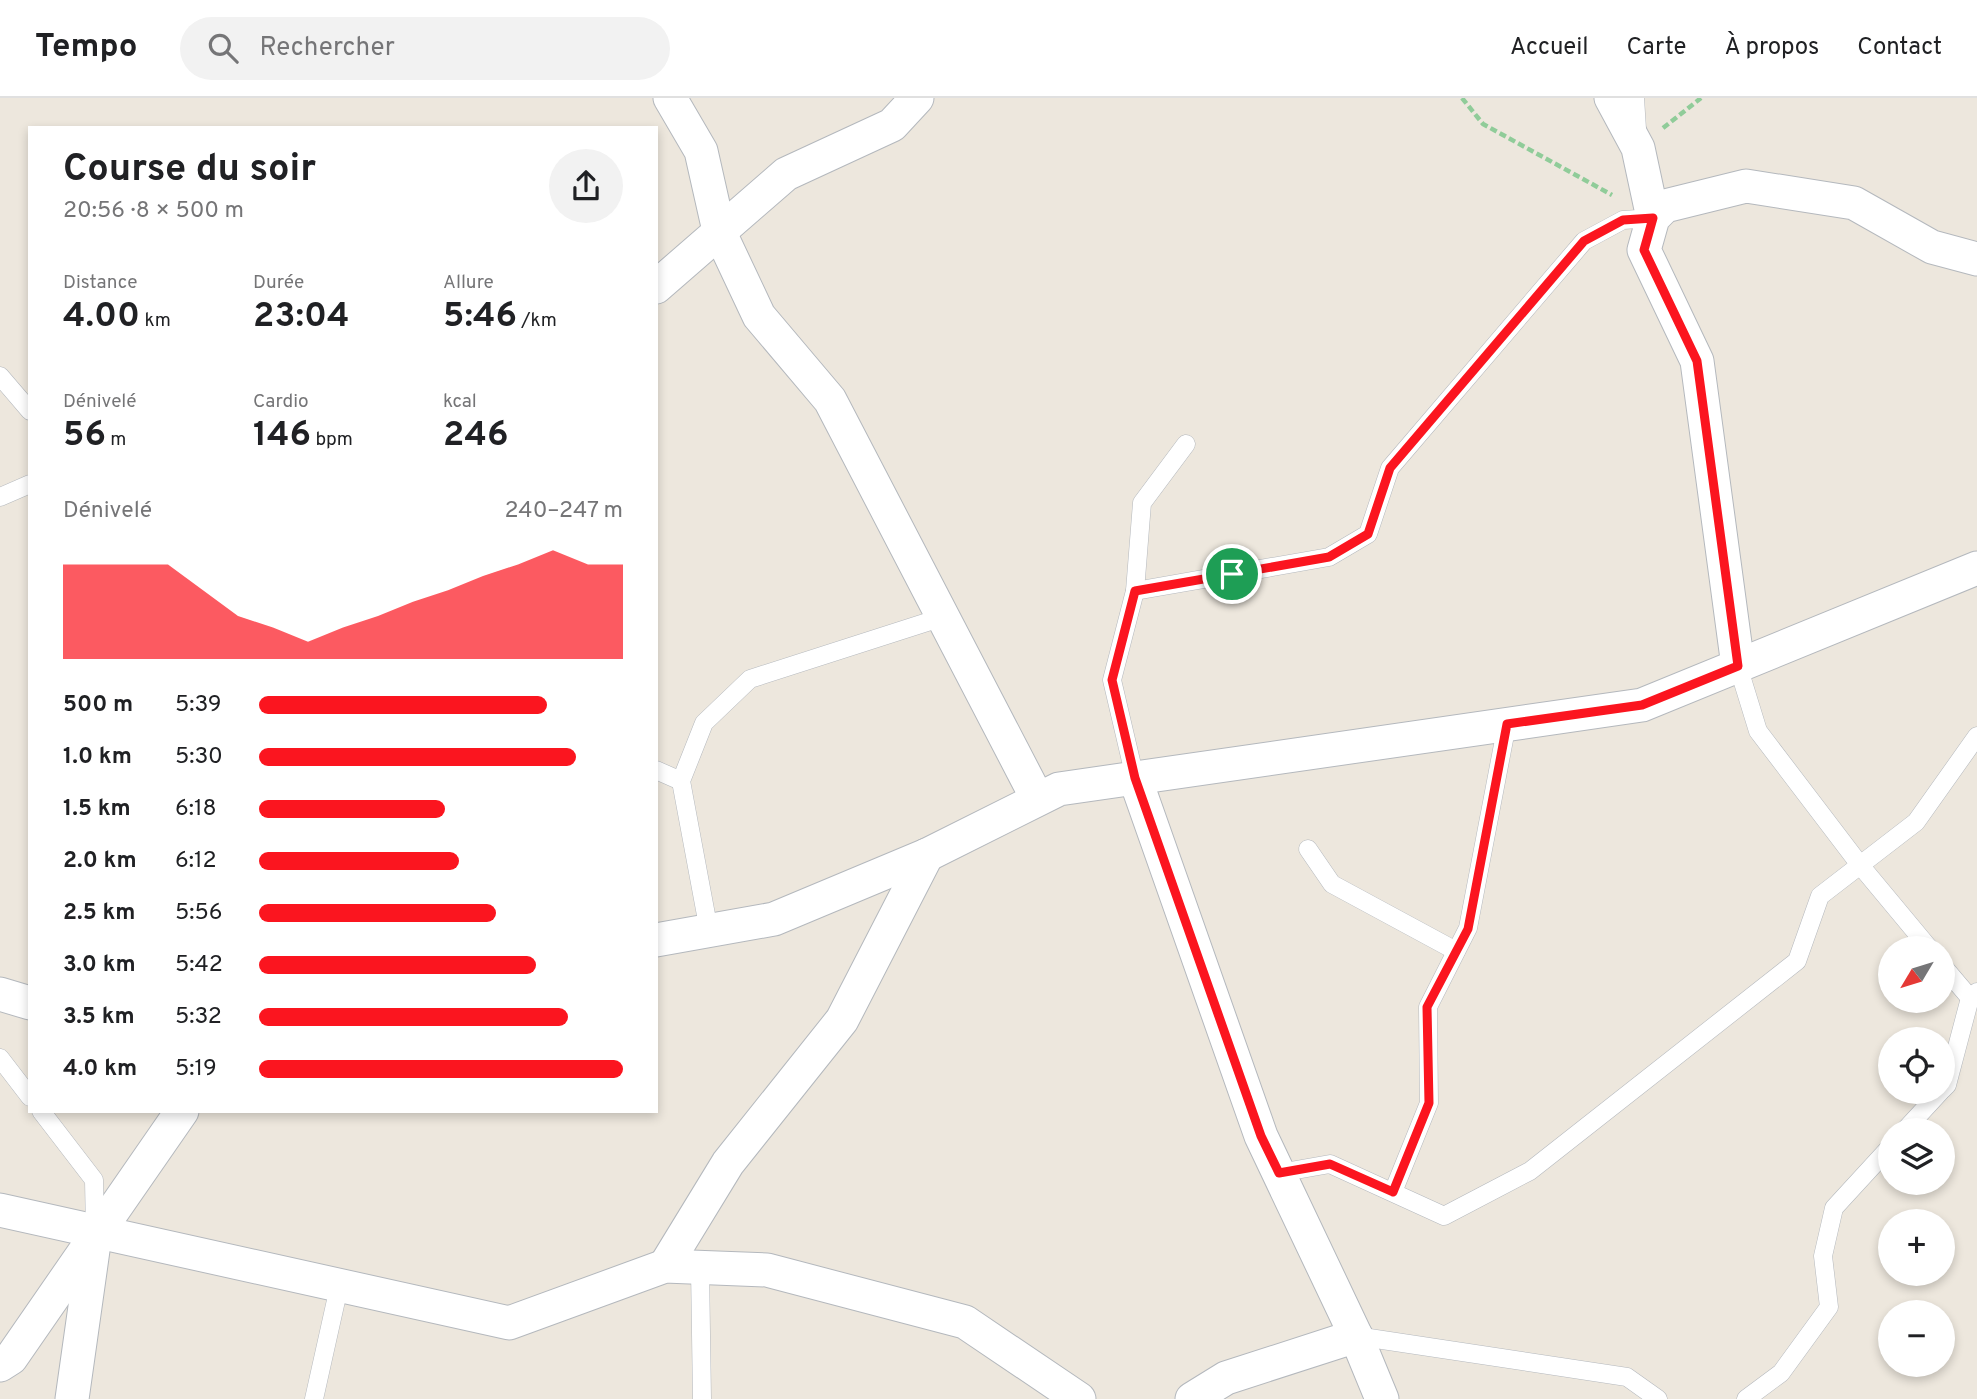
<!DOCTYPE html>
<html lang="fr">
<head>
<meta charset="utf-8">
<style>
  body { margin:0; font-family:Overpass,sans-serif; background:#f2f2f2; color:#202124; height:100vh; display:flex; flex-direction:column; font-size:26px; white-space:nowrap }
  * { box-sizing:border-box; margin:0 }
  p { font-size:23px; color:#757577 }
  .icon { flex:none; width:38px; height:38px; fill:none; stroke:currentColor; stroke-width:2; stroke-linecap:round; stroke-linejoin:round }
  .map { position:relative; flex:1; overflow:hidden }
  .panel { position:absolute; left:28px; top:28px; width:630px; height:987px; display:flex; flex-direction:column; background:#fff; border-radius:0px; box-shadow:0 4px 10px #0003 }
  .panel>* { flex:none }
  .needle { width:46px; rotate:232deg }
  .fabs { position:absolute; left:1878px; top:838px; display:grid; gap:14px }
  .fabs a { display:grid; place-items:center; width:77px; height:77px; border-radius:50%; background:#fff; box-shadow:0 4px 10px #0003; font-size:35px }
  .pin { position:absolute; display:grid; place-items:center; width:60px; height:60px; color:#fff; margin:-30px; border:4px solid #fff; border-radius:50%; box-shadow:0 2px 7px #0007 }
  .round { display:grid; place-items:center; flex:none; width:74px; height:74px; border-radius:37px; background:#f2f2f2 }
  .head { display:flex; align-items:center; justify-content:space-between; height:119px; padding:0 35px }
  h1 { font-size:38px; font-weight:700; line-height:52px }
  .stats { display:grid; grid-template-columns:repeat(3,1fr); gap:10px; height:119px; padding:7px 35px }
  .stats div { display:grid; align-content:center }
  .stats b { font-size:35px; font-weight:700 }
  .stats small { font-size:19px; font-weight:400 }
  .stats p { font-size:19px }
  .chart { height:196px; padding:14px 35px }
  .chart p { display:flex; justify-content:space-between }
  .chart svg { width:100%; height:126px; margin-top:7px; fill:#fb151f; opacity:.7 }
  ul { padding:0 35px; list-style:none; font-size:23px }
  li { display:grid; grid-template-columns:112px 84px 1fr; align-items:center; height:52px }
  li i { height:18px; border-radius:9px; background:#fb151f }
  header { display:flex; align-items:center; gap:42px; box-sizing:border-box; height:98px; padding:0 35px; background:#fff; border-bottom:2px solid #e0e0e0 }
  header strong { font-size:33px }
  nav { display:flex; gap:38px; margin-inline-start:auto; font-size:24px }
  .search { width:490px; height:63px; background:#f2f2f2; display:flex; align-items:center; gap:18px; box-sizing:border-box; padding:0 24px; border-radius:38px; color:#757577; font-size:26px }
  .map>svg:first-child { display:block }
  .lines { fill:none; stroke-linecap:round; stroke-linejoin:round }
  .service-casing { stroke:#b4b8bd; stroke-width:19 }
  .minor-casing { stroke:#b4b8bd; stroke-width:35 }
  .path { stroke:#90cc99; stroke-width:4.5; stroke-dasharray:7 3.5; stroke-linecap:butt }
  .service { stroke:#fff; stroke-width:18 }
  .minor { stroke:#fff; stroke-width:33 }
  .route-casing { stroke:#fff; stroke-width:14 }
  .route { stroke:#fb151f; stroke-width:9 }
</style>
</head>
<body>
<header>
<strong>Tempo</strong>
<div class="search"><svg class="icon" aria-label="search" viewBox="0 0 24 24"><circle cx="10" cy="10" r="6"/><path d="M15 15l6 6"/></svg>Rechercher</div>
<nav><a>Accueil</a><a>Carte</a><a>À propos</a><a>Contact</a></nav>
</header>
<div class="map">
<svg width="1977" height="1301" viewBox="0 0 1977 1301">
  <rect width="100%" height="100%" fill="#ede7dd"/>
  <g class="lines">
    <defs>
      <g id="service">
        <polyline points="1635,0 1637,31"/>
        <polyline points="0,278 30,313"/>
        <polyline points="0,399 30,386"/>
        <polyline points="1135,493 1329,459 1368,436 1390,370 1584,143 1623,122 1653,120"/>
        <polyline points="1738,568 1758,633 1860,767 1929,850"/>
        <polyline points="656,672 681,683"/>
        <polyline points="1135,680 1112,582 1135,493 1142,405 1186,346"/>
        <polyline points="1308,751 1332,786 1456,853"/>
        <polyline points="709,833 681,683 704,625 750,581 943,519"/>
        <polyline points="1942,867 1970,900"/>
        <polyline points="0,960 30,999"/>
        <polyline points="1942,992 1947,987 1970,900 1977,894"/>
        <polyline points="41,1013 94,1082 95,1132"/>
        <polyline points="1905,1032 1940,994"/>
        <polyline points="1279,1075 1330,1066 1444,1118 1530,1073 1797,863 1820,798 1916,724 1977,638"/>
        <polyline points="1393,1094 1429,1005 1428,909 1468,830 1507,626"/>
        <polyline points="700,1170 702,1301"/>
        <polyline points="1356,1238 1627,1279 1658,1301"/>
        <polyline points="314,1301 339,1189"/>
        <polyline points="1746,1301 1781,1275 1829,1209 1823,1158 1834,1110 1890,1049"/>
      </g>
      <g id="minor">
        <polyline points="670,0 701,53 719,133 759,218 830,302 1037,700"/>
        <polyline points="1611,0 1638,50 1653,120"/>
        <polyline points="656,189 786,76 892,27 917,0"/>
        <polyline points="1738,568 1697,263 1644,152 1653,120 1665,108 1746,88 1854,105 1932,149 1977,161"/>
        <polyline points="1135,680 1261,1038 1356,1238 1382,1301"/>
        <polyline points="656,842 774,821 927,757 1059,691 1642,607 1977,470"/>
        <polyline points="0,896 30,905"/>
        <polyline points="0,1112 509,1225 665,1168 767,1172 965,1224 1079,1301"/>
        <polyline points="665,1168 728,1065 842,922 927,757"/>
        <polyline points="0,1267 11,1260 182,1013"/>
        <polyline points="72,1301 94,1145"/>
        <polyline points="1192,1301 1226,1280 1356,1238"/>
      </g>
    </defs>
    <use href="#service" class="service-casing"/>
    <use href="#minor" class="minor-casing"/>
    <g class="path">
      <polyline points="1462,0 1483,26 1612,97"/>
      <polyline points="1663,30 1701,0"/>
    </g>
    <use href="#service" class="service"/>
    <use href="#minor" class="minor"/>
  </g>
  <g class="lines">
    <defs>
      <polygon id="route" points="1653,120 1644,152 1697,263 1738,568 1642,607 1507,626 1468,831 1427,909 1429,1005 1393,1094 1330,1066 1279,1075 1261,1038 1135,680 1112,582 1135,493 1329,459 1368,436 1390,370 1584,143 1623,122"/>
    </defs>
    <use href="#route" class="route-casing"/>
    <use href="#route" class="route"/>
  </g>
</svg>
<div class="fabs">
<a><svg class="needle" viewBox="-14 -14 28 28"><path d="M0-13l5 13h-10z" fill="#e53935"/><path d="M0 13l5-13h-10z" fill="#757577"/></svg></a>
<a><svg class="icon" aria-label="locate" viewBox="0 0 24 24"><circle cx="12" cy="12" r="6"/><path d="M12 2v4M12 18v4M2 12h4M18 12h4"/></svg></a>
<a><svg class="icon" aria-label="layers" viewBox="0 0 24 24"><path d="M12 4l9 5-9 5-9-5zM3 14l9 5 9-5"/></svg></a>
<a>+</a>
<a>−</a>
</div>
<div class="pin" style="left:1232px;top:476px;background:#1e9e55"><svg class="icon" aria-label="arrive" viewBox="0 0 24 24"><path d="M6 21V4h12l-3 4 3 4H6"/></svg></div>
<section class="panel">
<div class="head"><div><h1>Course du soir</h1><p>20:56 · 8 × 500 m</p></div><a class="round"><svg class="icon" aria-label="share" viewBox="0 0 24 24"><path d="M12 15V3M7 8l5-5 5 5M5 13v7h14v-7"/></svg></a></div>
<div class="stats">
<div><p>Distance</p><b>4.00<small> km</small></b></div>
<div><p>Durée</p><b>23:04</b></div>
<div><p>Allure</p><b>5:46<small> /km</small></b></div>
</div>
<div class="stats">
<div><p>Dénivelé</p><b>56<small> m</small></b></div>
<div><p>Cardio</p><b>146<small> bpm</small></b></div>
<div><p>kcal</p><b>246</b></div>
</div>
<div class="chart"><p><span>Dénivelé</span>240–247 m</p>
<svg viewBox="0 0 160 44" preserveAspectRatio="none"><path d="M0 44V11L10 11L20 11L30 11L40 20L50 29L60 33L70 38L80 33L90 29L100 24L110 20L120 15L130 11L140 6L150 11L160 11V44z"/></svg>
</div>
<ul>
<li><b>500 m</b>5:39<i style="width:79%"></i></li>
<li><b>1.0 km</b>5:30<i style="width:87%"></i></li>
<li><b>1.5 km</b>6:18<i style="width:51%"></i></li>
<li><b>2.0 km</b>6:12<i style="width:55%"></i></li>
<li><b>2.5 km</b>5:56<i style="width:65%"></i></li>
<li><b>3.0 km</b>5:42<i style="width:76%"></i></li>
<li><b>3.5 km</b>5:32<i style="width:85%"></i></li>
<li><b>4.0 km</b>5:19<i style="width:100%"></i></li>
</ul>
</section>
</div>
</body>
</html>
